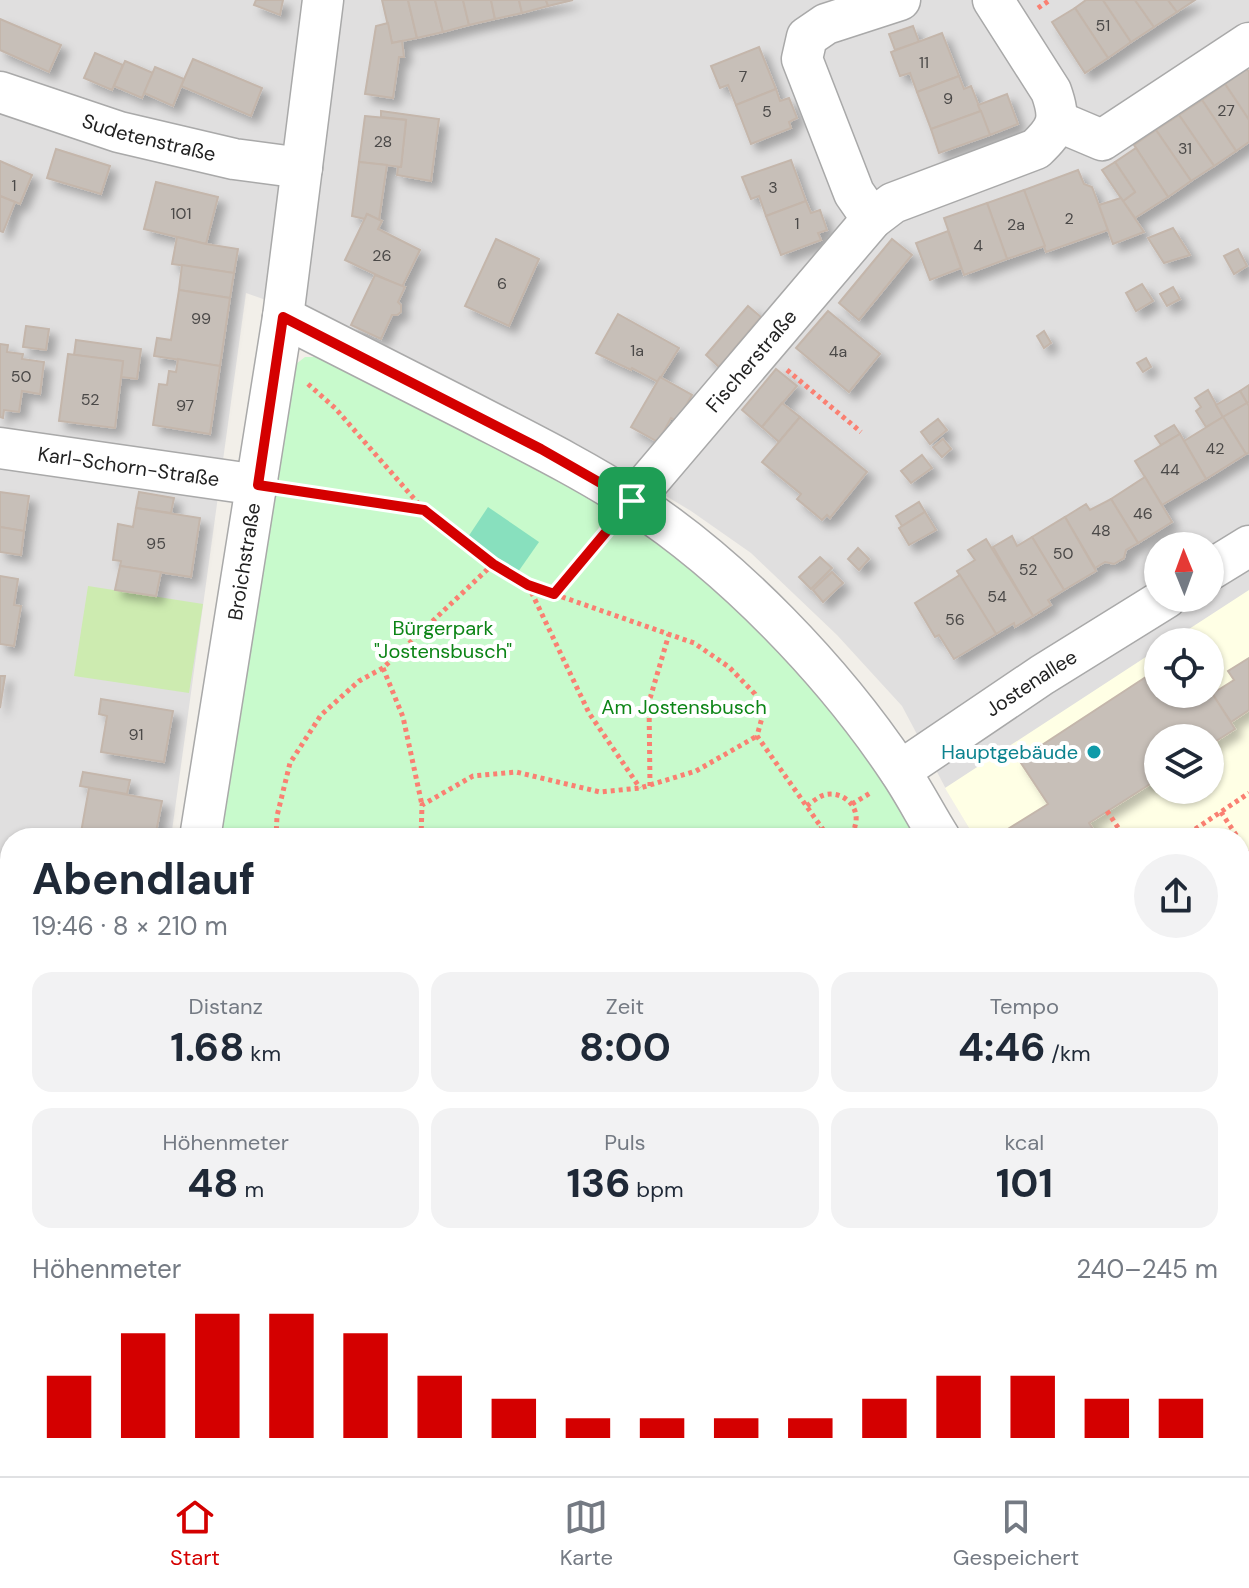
<!DOCTYPE html>
<html lang="de">
<head>
<meta charset="utf-8">
<style>
  body { margin:0; font-family:"DM Sans",sans-serif; background:#f2f2f3; color:#1f2937; height:100vh; display:flex; flex-direction:column; font-size:30px; white-space:nowrap }
  * { box-sizing:border-box; margin:0 }
  p { font-size:26px; color:#747a83 }
  .icon { flex:none; width:44px; height:44px; fill:none; stroke:currentColor; stroke-width:2; stroke-linecap:round; stroke-linejoin:round }
  .map { position:relative; flex:1; overflow:hidden }
  .panel { position:absolute; left:0px; top:828px; width:1250px; height:648px; display:flex; flex-direction:column; background:#fff; border-radius:32px 32px 0 0; box-shadow:0 2px 6px #0004 }
  .panel>* { flex:none }
  .needle { width:52px; rotate:359deg }
  .tools { position:absolute; left:1144px; top:532px; display:grid; gap:16px }
  .tools a { display:grid; place-items:center; width:80px; height:80px; border-radius:50%; background:#fff; box-shadow:0 2px 6px #0004; font-size:40px }
  .pin { position:absolute; display:grid; place-items:center; width:68px; height:68px; color:#fff; margin:-34px; border-radius:16px; box-shadow:0 4px 12px #0006 }
  .round { display:grid; place-items:center; flex:none; width:84px; height:84px; border-radius:42px; background:#f2f2f3 }
  .headline { display:flex; align-items:center; justify-content:space-between; height:136px; padding:0 32px }
  h1 { font-size:44px; font-weight:700; line-height:60px }
  .figures { display:grid; grid-template-columns:repeat(3,1fr); gap:12px; height:136px; padding:8px 32px }
  .figures div { display:grid; align-content:center; border-radius:20px; background:#f2f2f3; text-align:center }
  .figures b { font-size:40px; font-weight:700 }
  .figures small { font-size:22px; font-weight:400 }
  .figures p { font-size:22px }
  .chart { height:224px; padding:16px 32px }
  .chart p { display:flex; justify-content:space-between }
  .chart svg { width:100%; height:144px; margin-top:8px; stroke:#d40000; stroke-width:6 }
  .tab-bar { display:flex; justify-content:space-around; align-items:center; height:112px; border-top:2px solid #e0e1e3; background:#fff; font-size:22px; color:#747a83 }
  .tab-bar a { display:grid; justify-items:center; gap:4px }
  .tab-bar .on { color:#d40000 }
  .map>svg:first-child { display:block }
  .residential { fill:#e0dfdf; fill-rule:evenodd }
  .education { fill:#ffffe5; fill-rule:evenodd }
  .grass { fill:#cdebb0 }
  .forest { fill:#add19e }
  .park { fill:#c8facc }
  .pitch { fill:#88e0be }
  .building { fill:#c7bfb8; stroke:#c4b6ab; stroke-width:2; filter:url(#shadow) }
  .lines { fill:none; stroke-linecap:round; stroke-linejoin:round }
  .minor-casing { stroke:#a9a9a9; stroke-width:43 }
  .path { stroke:#fa8072; stroke-width:5; stroke-dasharray:4 4; stroke-linecap:butt }
  .minor { stroke:#fff; stroke-width:40 }
  .route-casing { stroke:#fff; stroke-width:16 }
  .route { stroke:#d40000; stroke-width:10 }
  .culture-dot { fill:#0f9aa8; stroke:#fff; stroke-width:3 }
  .labels { text-anchor:middle; stroke-width:8; stroke-linejoin:round; paint-order:stroke }
  .number-label { font-size:16px; fill:#4b4948 }
  .street-label { font-size:20px; fill:#222; stroke:#fff }
  .park-label { font-size:20px; fill:#0c8416; stroke:#fff }
  .culture-label { font-size:20px; fill:#0d838f; stroke:#fff; text-anchor:end }
</style>
</head>
<body>
<div class="map">
<svg width="1249" height="1476" viewBox="0 0 1249 1476">
  <defs>
    <filter id="shadow"><feDropShadow dx="7" dy="7" stdDeviation="4" flood-color="#0004"/></filter>
  </defs>
  <rect width="100%" height="100%" fill="#f2efe9"/>
  <path class="residential" d="M0 0H1249V1476H447L461 1466H1240V838H975L945 787 902 706 837 635 751 553 691 511 616 466 470 388 328 322 246 293 171 838H10V1466H63L57 1476H0ZM1158 546H1210V598H1158ZM1158 642H1210V694H1158ZM1158 738H1210V790H1158Z"/>
  <path class="education" d="M1249 590V1265L1240 1251V838H975L945 788 1158 649V694H1210V642H1169ZM1158 738H1210V790H1158Z"/>
  <polygon class="grass" points="88,586 203,604 189,693 74,676"/>
  <polygon class="forest" points="63,1466 354,1466 359,1476 57,1476"/>
  <path class="park" d="M305 357H321C372 382 422 408 472 433 522 459 573 485 620 516 743 600 843 710 917 838H213L291 368Z"/>
  <polygon class="pitch" points="488,507 539,542 518,572 468,537"/>
  <g class="building">
    <polygon points="256,0 283,0 280,15 254,5"/>
    <polygon points="382,0 408,0 417,38 392,43"/>
    <polygon points="408,0 435,0 443,32 417,38"/>
    <polygon points="435,0 463,0 469,25 443,32"/>
    <polygon points="463,0 491,0 495,19 469,25"/>
    <polygon points="491,0 519,0 522,13 495,19"/>
    <polygon points="519,0 546,0 548,6 522,13"/>
    <polygon points="546,0 573,0 548,6"/>
    <polygon points="1086,0 1103,0 1131,42 1108,58 1075,8"/>
    <polygon points="1103,0 1135,0 1154,27 1131,42"/>
    <polygon points="1135,0 1168,0 1177,12 1154,27"/>
    <polygon points="1168,0 1195,0 1177,12"/>
    <polygon points="1075,8 1108,58 1085,73 1052,22"/>
    <polygon points="0,19 61,45 49,72 0,50"/>
    <polygon points="388,23 392,43 402,41 404,57 399,57 393,98 365,94 376,26"/>
    <polygon points="913,26 919,42 895,50 889,34"/>
    <polygon points="942,33 959,76 917,92 910,73 900,76 891,52"/>
    <polygon points="759,47 776,89 736,105 728,85 720,88 711,66"/>
    <polygon points="95,53 123,65 112,90 84,78"/>
    <polygon points="193,59 262,88 251,116 181,86"/>
    <polygon points="125,61 153,73 142,98 114,86"/>
    <polygon points="155,67 184,79 173,106 144,93"/>
    <polygon points="1247,69 1249,72 1249,120 1225,84"/>
    <polygon points="959,76 964,89 971,86 981,111 931,129 917,92"/>
    <polygon points="1225,84 1249,120 1249,142 1236,151 1202,100"/>
    <polygon points="776,89 780,101 789,98 797,118 789,122 791,128 751,144 736,105"/>
    <polygon points="1007,94 1018,124 990,135 978,105"/>
    <polygon points="1202,100 1236,151 1214,166 1179,115"/>
    <polygon points="381,111 439,119 431,181 397,175 398,167 401,167 406,120 381,117"/>
    <polygon points="981,111 990,135 939,153 931,129"/>
    <polygon points="1179,115 1214,166 1191,181 1156,130"/>
    <polygon points="365,116 406,120 401,167 359,162"/>
    <polygon points="1156,130 1191,181 1168,197 1134,145"/>
    <polygon points="1136,148 1168,197 1135,218 1123,201 1135,192 1115,162"/>
    <polygon points="56,149 110,166 101,194 47,178"/>
    <polygon points="791,160 806,201 766,216 759,196 751,199 742,177"/>
    <polygon points="0,161 32,175 20,204 0,196"/>
    <polygon points="359,162 387,165 379,220 367,214 365,219 352,216"/>
    <polygon points="1115,162 1135,192 1123,201 1102,170"/>
    <polygon points="1078,170 1084,184 1092,187 1108,230 1046,252 1024,190"/>
    <polygon points="156,182 218,197 206,244 144,229"/>
    <polygon points="1024,190 1045,246 1007,259 987,203"/>
    <polygon points="0,196 15,202 3,232 0,231"/>
    <polygon points="1121,198 1144,232 1113,244 1099,205"/>
    <polygon points="806,201 811,213 820,210 827,230 818,233 821,240 781,255 766,216"/>
    <polygon points="987,203 1007,259 964,275 944,218"/>
    <polygon points="367,214 382,221 378,229 420,250 402,287 345,260"/>
    <polygon points="1173,228 1190,255 1164,263 1148,238"/>
    <polygon points="948,231 961,268 930,280 916,243"/>
    <polygon points="177,237 206,244 238,249 234,273 172,264"/>
    <polygon points="496,239 539,259 509,326 465,306"/>
    <polygon points="892,239 912,255 859,320 839,303"/>
    <polygon points="1238,249 1247,266 1234,274 1224,256"/>
    <polygon points="182,265 234,273 230,298 179,290"/>
    <polygon points="375,275 405,287 398,302 401,305 401,312 397,315 392,315 381,339 351,325"/>
    <polygon points="1142,284 1153,301 1136,311 1126,293"/>
    <polygon points="1173,287 1180,299 1167,306 1160,294"/>
    <polygon points="179,290 230,298 220,366 154,356 157,338 171,340"/>
    <polygon points="748,306 761,317 719,367 706,355"/>
    <polygon points="828,311 880,354 849,392 796,348"/>
    <polygon points="618,314 679,348 658,382 632,368 631,370 596,353"/>
    <polygon points="26,326 49,329 46,350 23,347"/>
    <polygon points="1044,331 1051,343 1044,348 1037,336"/>
    <polygon points="76,340 141,349 137,379 121,377 123,361 74,355"/>
    <polygon points="0,344 8,345 7,352 23,354 22,359 44,362 40,394 22,391 19,412 4,410 3,418 0,417"/>
    <polygon points="68,354 123,361 115,428 59,421"/>
    <polygon points="1146,358 1151,367 1143,372 1137,363"/>
    <polygon points="178,359 220,366 210,434 153,425 159,384 167,385 169,371 176,372"/>
    <polygon points="776,369 797,386 762,427 742,410"/>
    <polygon points="660,377 692,395 677,421 671,418 658,442 631,427"/>
    <polygon points="1249,385 1249,402 1247,403 1240,391"/>
    <polygon points="1208,390 1223,417 1206,427 1196,411 1201,407 1195,398"/>
    <polygon points="1240,391 1247,403 1223,417 1216,405"/>
    <polygon points="782,403 800,417 779,442 762,427"/>
    <polygon points="1247,403 1249,406 1249,453 1246,454 1223,417"/>
    <polygon points="800,417 867,472 830,518 827,515 822,520 797,499 801,494 762,462"/>
    <polygon points="1223,417 1246,454 1206,479 1184,441"/>
    <polygon points="938,419 947,430 930,444 921,432"/>
    <polygon points="1174,425 1180,434 1161,445 1155,436"/>
    <polygon points="1180,434 1206,479 1162,505 1135,461"/>
    <polygon points="943,439 951,449 942,457 933,447"/>
    <polygon points="922,455 932,468 911,483 901,471"/>
    <polygon points="1145,477 1172,522 1138,543 1111,499"/>
    <polygon points="0,492 29,496 24,531 0,527"/>
    <polygon points="139,492 174,498 171,513 136,508"/>
    <polygon points="1111,499 1138,543 1126,550 1124,558 1114,564 1105,562 1095,568 1065,517 1086,504 1090,510"/>
    <polygon points="919,502 925,512 902,526 896,516"/>
    <polygon points="136,508 200,518 191,577 120,566 121,561 113,560 118,524 133,527"/>
    <polygon points="925,512 936,530 909,545 899,528"/>
    <polygon points="1065,517 1096,571 1064,590 1032,537"/>
    <polygon points="0,527 24,531 21,555 0,552"/>
    <polygon points="1012,536 1017,546 1032,537 1064,590 1048,600 1051,605 1033,616 993,547"/>
    <polygon points="986,539 1033,616 1015,627 1014,623 996,634 957,571 975,560 968,550"/>
    <polygon points="858,548 869,559 859,570 848,559"/>
    <polygon points="820,557 832,568 811,589 799,577"/>
    <polygon points="120,566 161,572 156,596 115,590"/>
    <polygon points="832,572 843,583 823,602 813,590"/>
    <polygon points="960,575 996,634 954,659 939,635 935,637 915,603"/>
    <polygon points="0,576 18,579 14,605 21,606 14,646 0,644"/>
    <polygon points="1249,658 1249,710 1231,722 1212,694 1234,680 1228,671"/>
    <polygon points="1158,669 1158,694 1210,694 1210,690 1235,729 1210,745 1210,738 1158,738 1158,779 1089,823 1099,838 1007,838 1003,832 1048,804 1019,760"/>
    <polygon points="0,676 5,676 0,708"/>
    <polygon points="101,699 173,711 164,762 101,752 107,716 99,714"/>
    <polygon points="83,772 130,780 127,794 80,786"/>
    <polygon points="89,788 162,801 155,838 80,838"/>
    <polygon points="1249,1104 1249,1180 1240,1186 1240,1110"/>
    <polygon points="1249,1236 1249,1265 1240,1251 1240,1242"/>
    <polygon points="0,1280 10,1288 10,1316 0,1329"/>
    <polygon points="0,1408 9,1416 0,1425"/>
    <polygon points="0,1429 10,1438 10,1466 38,1466 29,1476 0,1476"/>
    <polygon points="504,1466 542,1466 548,1476 497,1476 494,1471"/>
    <polygon points="961,1466 1066,1466 1074,1476 948,1476"/>
    <polygon points="1170,1466 1234,1466 1235,1468 1219,1476 1175,1476"/>
    <polygon points="616,1467 622,1476 603,1476"/>
  </g>
  <g class="lines">
    <defs>
      <g id="minor">
        <path id="s1" d="M0 92 119 132 234 159 302 168"/>
        <polyline points="1057,121 1102,140 1249,43"/>
        <polyline points="872,219 854,193 802,59 807,37 826,24 900,0"/>
        <path d="M283 317C346 349 409 381 472 413 526 441 581 468 632 501 732 566 833 671 899 770 914 792 926 816 940 838"/>
        <path id="s2" d="M0 448 258 485"/>
        <path id="s3" d="M632 501 872 219 893 203 1036 149C1058 128 1061 119 1051 91L993 0"/>
        <polyline points="1210,570 1249,546"/>
        <path id="s4" d="M900 771 1042 675 1166 598"/>
        <path id="s5" d="M200 838 283 317 323 0"/>
        <polyline points="1240,1324 1249,1338"/>
        <polyline points="370,1466 376,1476"/>
      </g>
    </defs>
    <use href="#minor" class="minor-casing"/>
    <g class="path">
      <polyline points="1038,8 1050,0"/>
      <polyline points="787,370 861,432"/>
      <polyline points="308,384 335,408 424,510 493,564"/>
      <polyline points="290,490 423,510"/>
      <polyline points="528,585 589,713 640,788"/>
      <polyline points="554,594 611,526"/>
      <polyline points="383,668 403,717 422,805"/>
      <polyline points="650,786 649,702 669,634"/>
      <polyline points="852,804 872,792"/>
      <path d="M807 806C812 802 818 797 824 795 843 790 861 807 855 826 855 829 850 836 848 838"/>
      <polyline points="1107,811 1125,838"/>
      <polyline points="1221,812 1238,838"/>
      <polyline points="789,831 794,838"/>
      <polyline points="276,838 277,816 290,763 321,715 359,681 383,668 493,564 528,585 694,643 729,667 755,694 763,714 757,736 829,838"/>
      <polyline points="421,838 422,805 473,776 516,772 600,792 640,788 696,771 757,736"/>
      <polyline points="807,838 821,828"/>
      <polyline points="1182,838 1249,793"/>
      <polyline points="1240,842 1249,856"/>
      <polyline points="1240,999 1249,1002"/>
      <polyline points="1,1263 10,1261"/>
      <polyline points="409,1473 418,1466"/>
      <polyline points="86,1476 91,1466"/>
    </g>
    <use href="#minor" class="minor"/>
  </g>
  <g class="lines">
    <defs>
      <polygon id="route" points="283,317 541,449 632,501 554,594 528,585 493,564 424,510 258,485"/>
    </defs>
    <use href="#route" class="route-casing"/>
    <use href="#route" class="route"/>
  </g>
  <circle class="culture-dot" cx="1094" cy="752" r="8"/>
  <g class="labels">
    <g class="number-label">
      <text x="1103" y="31">51</text>
      <text x="924" y="68">11</text>
      <text x="743" y="82">7</text>
      <text x="948" y="104">9</text>
      <text x="1226" y="116">27</text>
      <text x="767" y="117">5</text>
      <text x="383" y="147">28</text>
      <text x="1185" y="154">31</text>
      <text x="14" y="191">1</text>
      <text x="773" y="193">3</text>
      <text x="181" y="219">101</text>
      <text x="1069" y="224">2</text>
      <text x="797" y="229">1</text>
      <text x="1016" y="230">2a</text>
      <text x="978" y="251">4</text>
      <text x="382" y="261">26</text>
      <text x="502" y="289">6</text>
      <text x="201" y="324">99</text>
      <text x="637" y="356">1a</text>
      <text x="838" y="357">4a</text>
      <text x="21" y="382">50</text>
      <text x="90" y="405">52</text>
      <text x="185" y="411">97</text>
      <text x="1215" y="454">42</text>
      <text x="1170" y="475">44</text>
      <text x="1143" y="519">46</text>
      <text x="1101" y="536">48</text>
      <text x="156" y="549">95</text>
      <text x="1063" y="559">50</text>
      <text x="1028" y="575">52</text>
      <text x="997" y="602">54</text>
      <text x="955" y="625">56</text>
      <text x="136" y="740">91</text>
    </g>
    <g class="street-label">
      <text dy="7" stroke="none"><textPath href="#s1" startOffset="156">Sudetenstraße</textPath></text>
      <text dy="7" stroke="none"><textPath href="#s3" startOffset="184">Fischerstraße</textPath></text>
      <text dy="7" stroke="none"><textPath href="#s2" startOffset="130">Karl-Schorn-Straße</textPath></text>
      <text dy="7" stroke="none"><textPath href="#s5" startOffset="280">Broichstraße</textPath></text>
      <text dy="7" stroke="none"><textPath href="#s4" startOffset="158">Jostenallee</textPath></text>
    </g>
    <g class="park-label">
      <text x="443" y="635">Bürgerpark<tspan x="443" dy="23">"Jostensbusch"</tspan></text>
      <text x="684" y="714">Am Jostensbusch</text>
    </g>
    <g class="culture-label">
      <text x="1078" y="759">Hauptgebäude</text>
    </g>
  </g>
</svg>
<div class="tools">
<a><svg class="needle" viewBox="-14 -14 28 28"><path d="M0-13l5 13h-10z" fill="#e53935"/><path d="M0 13l5-13h-10z" fill="#747a83"/></svg></a>
<a><svg class="icon" aria-label="locate" viewBox="0 0 24 24"><circle cx="12" cy="12" r="6"/><path d="M12 2v4M12 18v4M2 12h4M18 12h4"/></svg></a>
<a><svg class="icon" aria-label="layers" viewBox="0 0 24 24"><path d="M12 4l9 5-9 5-9-5zM3 14l9 5 9-5"/></svg></a>
</div>
<div class="pin" style="left:632px;top:501px;background:#1e9e55"><svg class="icon" aria-label="arrive" viewBox="0 0 24 24"><path d="M6 21V4h12l-3 4 3 4H6"/></svg></div>
<section class="panel">
<div class="headline"><div><h1>Abendlauf</h1><p>19:46 · 8 × 210 m</p></div><a class="round"><svg class="icon" aria-label="share" viewBox="0 0 24 24"><path d="M12 15V3M7 8l5-5 5 5M5 13v7h14v-7"/></svg></a></div>
<div class="figures">
<div><p>Distanz</p><b>1.68<small> km</small></b></div>
<div><p>Zeit</p><b>8:00</b></div>
<div><p>Tempo</p><b>4:46<small> /km</small></b></div>
</div>
<div class="figures">
<div><p>Höhenmeter</p><b>48<small> m</small></b></div>
<div><p>Puls</p><b>136<small> bpm</small></b></div>
<div><p>kcal</p><b>101</b></div>
</div>
<div class="chart"><p><span>Höhenmeter</span>240–245 m</p>
<svg viewBox="0 0 160 44" preserveAspectRatio="none"><path d="M5 44V25M15 44V12M25 44V6M35 44V6M45 44V12M55 44V25M65 44V32M75 44V38M85 44V38M95 44V38M105 44V38M115 44V32M125 44V25M135 44V25M145 44V32M155 44V32"/></svg>
</div>
</section>
</div>
<nav class="tab-bar">
<a class="on"><svg class="icon" aria-label="home" viewBox="0 0 24 24"><path d="M3 11l9-7 9 7M6 9v11h12V9"/></svg>Start</a>
<a><svg class="icon" aria-label="map" viewBox="0 0 24 24"><path d="M3 6l6-2 6 2 6-2v14l-6 2-6-2-6 2zM9 4v14M15 6v14"/></svg>Karte</a>
<a><svg class="icon" aria-label="saved" viewBox="0 0 24 24"><path d="M7 4h10v16l-5-4-5 4z"/></svg>Gespeichert</a>
</nav>
</body>
</html>
